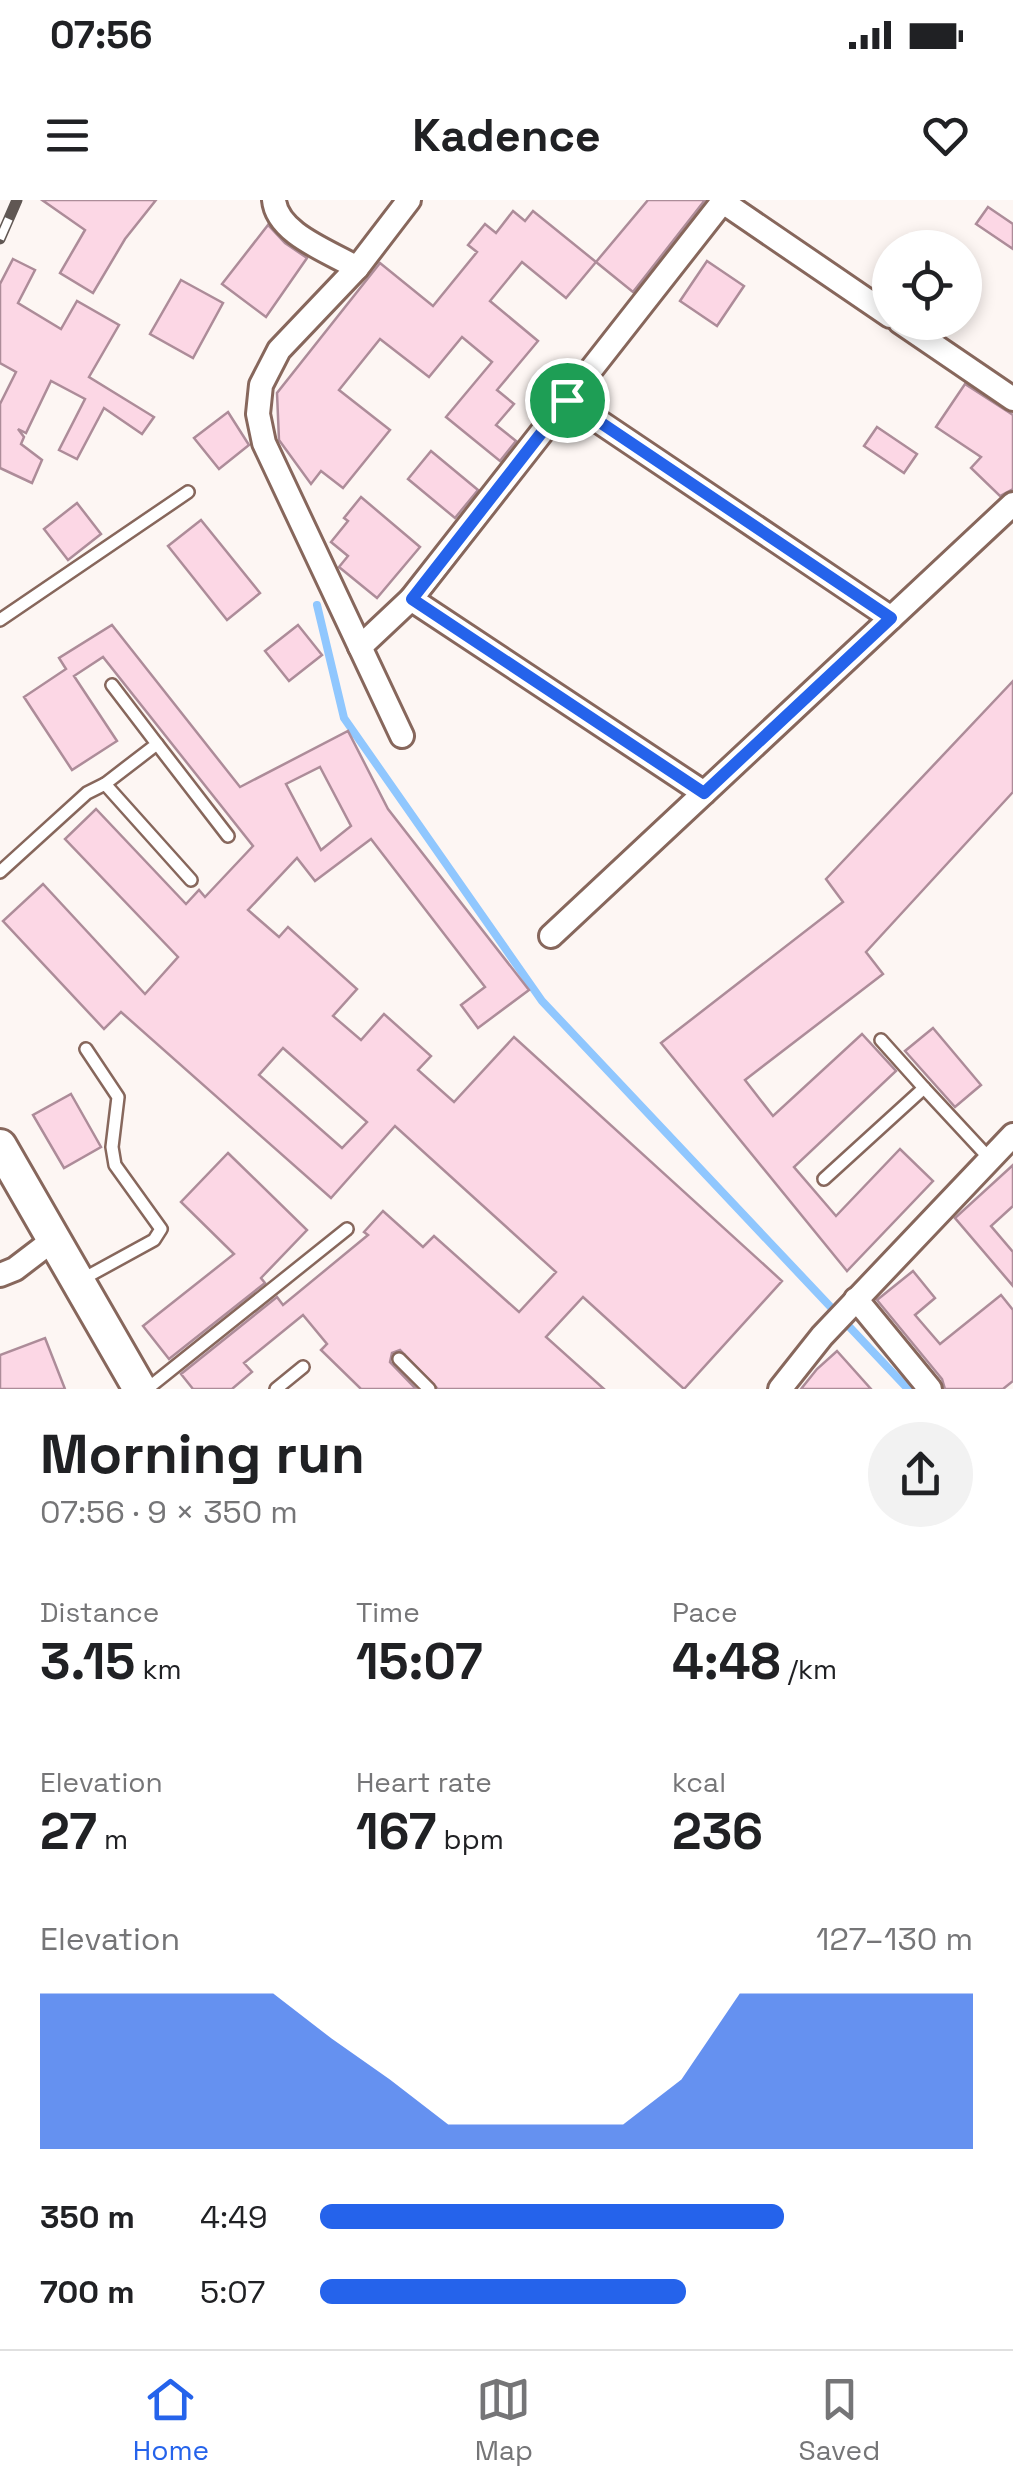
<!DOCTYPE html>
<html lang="en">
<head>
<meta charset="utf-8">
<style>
  body { margin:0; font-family:"Space Grotesk",sans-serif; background:#f2f2f2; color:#202124; height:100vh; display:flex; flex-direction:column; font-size:38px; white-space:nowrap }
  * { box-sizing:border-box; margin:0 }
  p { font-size:32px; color:#757577 }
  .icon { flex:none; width:55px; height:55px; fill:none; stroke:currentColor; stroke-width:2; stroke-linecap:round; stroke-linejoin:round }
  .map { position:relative; height:1189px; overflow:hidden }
  .details { display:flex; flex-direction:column; background:#fff; flex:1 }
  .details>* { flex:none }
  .tools { position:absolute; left:872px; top:30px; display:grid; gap:20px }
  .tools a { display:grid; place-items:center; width:110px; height:110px; border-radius:50%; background:#fff; box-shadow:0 5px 15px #0003; font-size:50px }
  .pin { position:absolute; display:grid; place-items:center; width:85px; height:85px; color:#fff; margin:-42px; border:5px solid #fff; border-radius:50%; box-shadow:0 2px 10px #0007 }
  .round { display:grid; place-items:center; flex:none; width:105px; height:105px; border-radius:52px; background:#f2f2f2 }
  .overview { display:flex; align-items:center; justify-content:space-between; height:170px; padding:0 40px }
  h1 { font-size:55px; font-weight:700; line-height:75px }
  .stats { display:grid; grid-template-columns:repeat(3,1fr); gap:15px; height:170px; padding:10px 40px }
  .stats div { display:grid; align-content:center }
  .stats b { font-size:50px; font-weight:700 }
  .stats small { font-size:28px; font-weight:400 }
  .stats p { font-size:28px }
  .chart { height:280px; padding:20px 40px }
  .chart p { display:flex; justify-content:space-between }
  .chart svg { width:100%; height:180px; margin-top:10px; fill:#2563eb; opacity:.7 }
  ul { padding:0 40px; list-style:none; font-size:32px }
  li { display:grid; grid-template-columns:160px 120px 1fr; align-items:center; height:75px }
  li i { height:25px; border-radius:12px; background:#2563eb }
  .status { display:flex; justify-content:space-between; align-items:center; height:70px; padding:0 50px; background:#fff; direction:ltr }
  .status svg { height:28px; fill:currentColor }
  header { display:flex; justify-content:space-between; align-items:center; height:130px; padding:0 40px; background:#fff; font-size:45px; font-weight:700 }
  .menu { display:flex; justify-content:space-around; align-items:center; height:140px; border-top:2px solid #e0e0e0; background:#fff; font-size:28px; color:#757577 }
  .menu a { display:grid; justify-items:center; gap:5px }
  .menu .current { color:#2563eb }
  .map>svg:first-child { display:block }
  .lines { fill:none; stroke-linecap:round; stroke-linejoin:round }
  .stream { stroke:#90c7fe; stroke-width:8 }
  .building { fill:#fcd7e5; stroke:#ad8c99; stroke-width:2.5; fill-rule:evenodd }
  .service-casing { stroke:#87675c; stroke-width:16 }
  .minor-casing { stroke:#87675c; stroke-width:28 }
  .secondary-casing { stroke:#87675c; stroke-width:38 }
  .service { stroke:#fff; stroke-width:11 }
  .minor { stroke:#fff; stroke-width:22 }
  .secondary { stroke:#fff; stroke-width:32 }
  .rail-casing { stroke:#605753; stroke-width:11 }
  .rail { stroke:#fff; stroke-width:8; stroke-dasharray:22; stroke-linecap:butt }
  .route-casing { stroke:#fff; stroke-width:20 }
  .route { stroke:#2563eb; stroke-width:12 }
</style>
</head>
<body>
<div class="status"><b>07:56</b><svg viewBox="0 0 49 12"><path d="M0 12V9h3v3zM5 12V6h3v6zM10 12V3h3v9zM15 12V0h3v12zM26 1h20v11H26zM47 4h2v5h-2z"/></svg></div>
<header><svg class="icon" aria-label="menu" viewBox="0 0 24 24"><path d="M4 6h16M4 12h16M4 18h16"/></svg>Kadence<svg class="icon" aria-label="heart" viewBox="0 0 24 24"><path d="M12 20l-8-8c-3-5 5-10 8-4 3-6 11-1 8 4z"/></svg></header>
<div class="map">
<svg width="1013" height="1189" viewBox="0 0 1013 1189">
  <rect width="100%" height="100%" fill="#fdf6f3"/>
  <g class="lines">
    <polyline class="stream" points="317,405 344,518 542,801 908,1189"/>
  </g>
  <g class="building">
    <polygon points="42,0 156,0 125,39 93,93 60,73 85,30"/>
    <polygon points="648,0 705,0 633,92 596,62"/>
    <polygon points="988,7 1013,24 1013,49 976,24"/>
    <polygon points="513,11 525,21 533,11 596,62 566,98 522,62 490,101 538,141 497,190 514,204 496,225 516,241 500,261 446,217 492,162 462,137 429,177 380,139 339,190 390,230 343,288 321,271 311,284 279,240 277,193 380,63 433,106 477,52 468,45 485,24 496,33"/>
    <polygon points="268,25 285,43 307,58 266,117 222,84"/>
    <polygon points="13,59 35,70 18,103 61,129 77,101 119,125 89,177 154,217 142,234 104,208 77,259 59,250 85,199 51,181 26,233 18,229 24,237 21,244 42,260 32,283 0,268 0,204 16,172 0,163 0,84"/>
    <polygon points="707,61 744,86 717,126 680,101"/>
    <polygon points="181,80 223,103 193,158 150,134"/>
    <polygon points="965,184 1013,215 1013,289 1000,296 971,268 981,257 936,227"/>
    <polygon points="228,212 249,245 219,269 194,238"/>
    <polygon points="877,227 917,254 904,273 864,246"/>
    <polygon points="431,251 478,290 455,318 408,279"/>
    <polygon points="361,297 420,347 377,398 339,367 348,356 331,342 348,321 344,318"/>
    <polygon points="77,303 101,334 68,360 44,329"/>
    <polygon points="201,320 260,393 227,420 168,346"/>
    <path d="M112 425 240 587 348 531 388 609 529 790 478 828 461 805 485 787 371 639 315 681 297 658 248 710 279 737 288 727 357 789 333 816 361 840 384 814 431 856 418 870 454 902 514 837 782 1081 684 1189 583 1097 546 1137 604 1189H438L400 1150 392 1153 390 1162 416 1189H361L321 1150 327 1144 303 1115 244 1163 252 1172 232 1189H193L181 1174 277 1097 283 1105 368 1035 364 1032 383 1011 423 1047 434 1036 519 1112 556 1072 395 926 331 998 121 812 104 829 3 721 43 684 145 794 178 757 65 639 96 609 186 704 199 690 205 697 253 646 103 457 74 476 117 541 72 570 24 497 66 469 59 458ZM320 567 351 626 321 650 286 584ZM283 848 367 922 342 948 259 875Z"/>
    <polygon points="298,425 322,455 289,481 265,451"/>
    <polygon points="1013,481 1013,592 866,752 883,774 745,880 773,916 862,834 896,871 794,967 836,1016 900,949 933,981 847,1071 661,843 843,702 826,679"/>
    <polygon points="933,828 981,885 955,907 905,851"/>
    <polygon points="71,894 101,947 64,968 33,915"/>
    <polygon points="228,953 307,1030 261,1078 265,1083 169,1159 143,1126 234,1054 181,1002"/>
    <polygon points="1013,965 1013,1006 991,1026 1013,1052 1013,1086 955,1018"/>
    <polygon points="913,1071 935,1098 915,1115 940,1144 1001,1095 1013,1110 1013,1181 1003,1189 945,1189 942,1179 877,1100"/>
    <polygon points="45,1138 65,1189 0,1189 0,1155"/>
    <polygon points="837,1151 871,1189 801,1189 817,1169"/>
  </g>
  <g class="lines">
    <defs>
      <g id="service">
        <polyline points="0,420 188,292"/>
        <polyline points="157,544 228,636"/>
        <polyline points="105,584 157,544 112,485"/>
        <polyline points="0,672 87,593 105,584 191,680"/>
        <polyline points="881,840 924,888"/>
        <polyline points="824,979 924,888 989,958"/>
        <polyline points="81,1080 154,1040 161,1029 115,965 112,947 118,897 86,849"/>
        <polyline points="399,1159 429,1189"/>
        <polyline points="147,1189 347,1029"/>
        <polyline points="276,1189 303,1167"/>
      </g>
      <g id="minor">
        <path d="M274 0C277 34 331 52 357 68"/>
        <polyline points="723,2 890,116"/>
        <polyline points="900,122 1013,199"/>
        <polyline points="567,200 891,418"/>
        <polyline points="411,399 704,593 1013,304"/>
        <polyline points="360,447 411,399 724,0"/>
        <polyline points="402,536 264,243 258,214 261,185 279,150 357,68 409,0"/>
        <polyline points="551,736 704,593"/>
        <polyline points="0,1075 15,1069 53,1040"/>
        <polyline points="856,1099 930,1189"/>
        <polyline points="780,1189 822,1136 1013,935"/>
      </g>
      <polyline id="secondary" points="0,946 140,1189"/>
    </defs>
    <use href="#service" class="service-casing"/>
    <use href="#minor" class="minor-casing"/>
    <use href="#secondary" class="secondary-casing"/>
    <use href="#service" class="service"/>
    <use href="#minor" class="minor"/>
    <use href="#secondary" class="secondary"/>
    <defs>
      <polyline id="rail" points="0,39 17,0"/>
    </defs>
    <use href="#rail" class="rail-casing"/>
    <use href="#rail" class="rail"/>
  </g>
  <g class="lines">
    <defs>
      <polygon id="route" points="567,200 891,418 704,593 412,399"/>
    </defs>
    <use href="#route" class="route-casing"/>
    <use href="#route" class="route"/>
  </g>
</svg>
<div class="tools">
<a><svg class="icon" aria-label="locate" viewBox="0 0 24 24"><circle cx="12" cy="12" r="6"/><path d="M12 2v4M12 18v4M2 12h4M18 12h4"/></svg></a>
</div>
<div class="pin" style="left:567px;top:200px;background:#1e9e55"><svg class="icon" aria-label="arrive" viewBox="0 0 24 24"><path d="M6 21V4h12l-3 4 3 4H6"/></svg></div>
</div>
<section class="details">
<div class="overview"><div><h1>Morning run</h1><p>07:56 · 9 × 350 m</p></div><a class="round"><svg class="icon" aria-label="share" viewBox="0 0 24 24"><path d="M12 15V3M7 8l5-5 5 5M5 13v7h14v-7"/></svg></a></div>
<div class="stats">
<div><p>Distance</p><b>3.15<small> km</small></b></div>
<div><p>Time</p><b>15:07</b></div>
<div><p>Pace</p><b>4:48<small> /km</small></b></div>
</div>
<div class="stats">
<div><p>Elevation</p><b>27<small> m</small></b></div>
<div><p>Heart rate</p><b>167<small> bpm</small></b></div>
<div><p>kcal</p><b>236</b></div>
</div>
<div class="chart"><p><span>Elevation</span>127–130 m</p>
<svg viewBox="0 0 160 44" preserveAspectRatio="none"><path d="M0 44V6L10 6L20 6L30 6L40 6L50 17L60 27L70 38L80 38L90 38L100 38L110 27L120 6L130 6L140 6L150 6L160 6V44z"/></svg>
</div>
<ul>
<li><b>350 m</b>4:49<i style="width:71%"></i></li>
<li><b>700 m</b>5:07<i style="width:56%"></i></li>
</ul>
</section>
<nav class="menu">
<a class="current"><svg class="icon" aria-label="home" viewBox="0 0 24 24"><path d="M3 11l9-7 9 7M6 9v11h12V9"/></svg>Home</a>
<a><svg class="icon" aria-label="map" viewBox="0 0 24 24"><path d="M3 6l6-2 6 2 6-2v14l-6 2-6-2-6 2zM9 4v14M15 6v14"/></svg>Map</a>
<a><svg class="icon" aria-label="saved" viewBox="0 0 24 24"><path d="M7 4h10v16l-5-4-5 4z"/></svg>Saved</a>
</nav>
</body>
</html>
